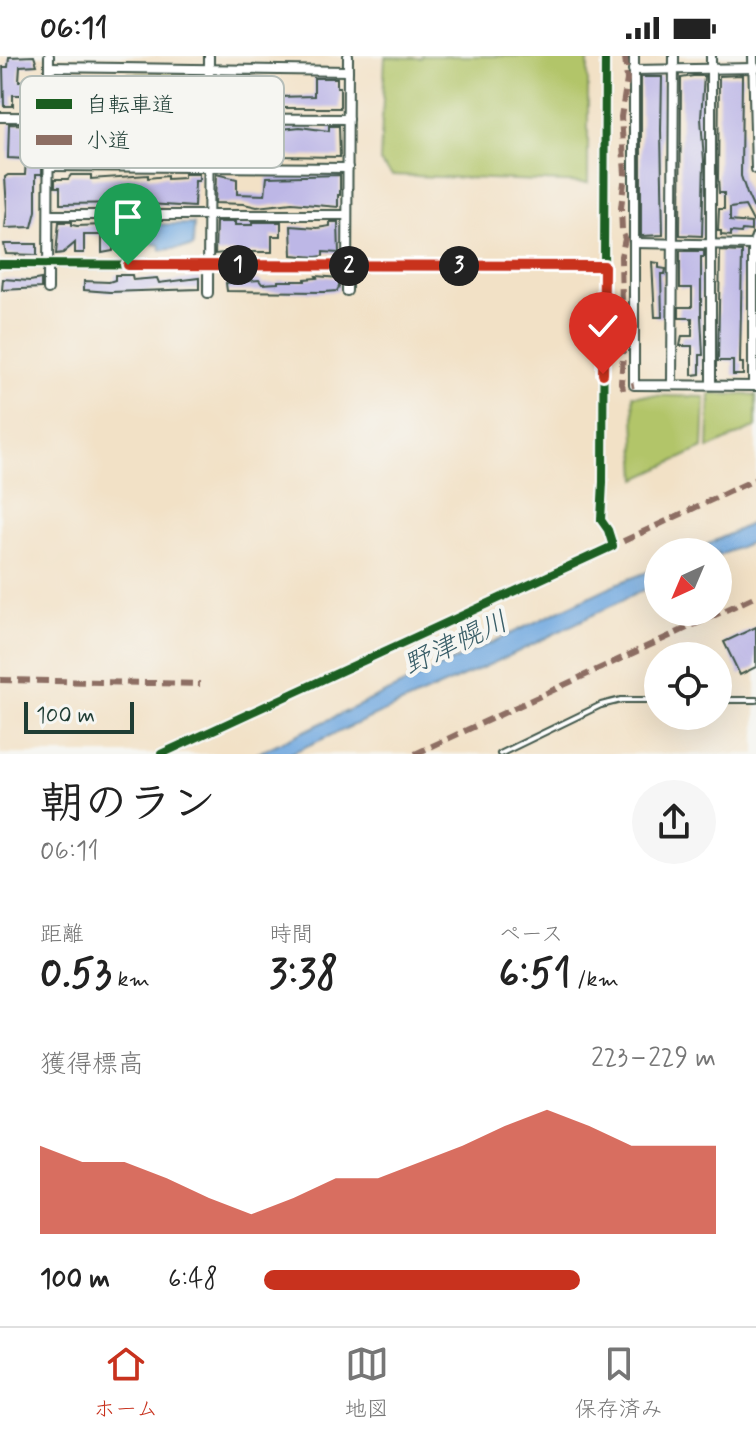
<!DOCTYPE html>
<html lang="ja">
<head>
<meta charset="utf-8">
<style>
  body { margin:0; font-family:Mynerve,"Klee One",sans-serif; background:#f6f6f6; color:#222; height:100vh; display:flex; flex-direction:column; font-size:30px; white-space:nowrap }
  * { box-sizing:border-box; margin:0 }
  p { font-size:26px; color:#767676 }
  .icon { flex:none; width:44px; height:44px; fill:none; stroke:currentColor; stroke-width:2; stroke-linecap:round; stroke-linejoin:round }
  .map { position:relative; height:698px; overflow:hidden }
  .sheet { display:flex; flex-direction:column; background:#fff; flex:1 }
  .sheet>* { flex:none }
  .needle { width:52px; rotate:224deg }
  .controls { position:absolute; left:644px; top:482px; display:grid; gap:16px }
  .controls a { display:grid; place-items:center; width:88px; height:88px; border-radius:50%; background:#fff; box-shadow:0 8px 32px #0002; font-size:40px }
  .scale { position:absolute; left:24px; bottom:20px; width:110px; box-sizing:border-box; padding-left:8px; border:4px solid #1f3d34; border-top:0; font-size:22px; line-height:28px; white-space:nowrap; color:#1f3d34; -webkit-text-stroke:6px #f6f6f2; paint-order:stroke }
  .pin { position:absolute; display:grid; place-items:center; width:68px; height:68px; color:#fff; margin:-82px -34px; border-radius:50% 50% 50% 0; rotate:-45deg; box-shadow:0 0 8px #0007 }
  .pin .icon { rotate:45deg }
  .km { position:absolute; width:40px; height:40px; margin:-20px; border-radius:50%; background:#222; color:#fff; font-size:22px; line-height:40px; text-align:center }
  .round { display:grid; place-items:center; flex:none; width:84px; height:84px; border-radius:42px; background:#f6f6f6 }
  .summary { display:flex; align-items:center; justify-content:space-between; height:136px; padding:0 40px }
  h1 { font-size:44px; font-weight:700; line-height:60px }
  .stats { display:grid; grid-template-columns:repeat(3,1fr); gap:12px; height:136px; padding:8px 40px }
  .stats div { display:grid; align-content:center }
  .stats b { font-size:40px; font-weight:700 }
  .stats small { font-size:22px; font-weight:400 }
  .stats p { font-size:22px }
  .chart { height:224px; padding:16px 40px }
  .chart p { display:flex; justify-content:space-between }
  .chart svg { width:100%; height:144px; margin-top:8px; fill:#c8321e; opacity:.7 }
  ul { padding:0 40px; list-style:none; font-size:26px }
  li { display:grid; grid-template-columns:128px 96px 1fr; align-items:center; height:60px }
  li i { height:20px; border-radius:10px; background:#c8321e }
  .status { display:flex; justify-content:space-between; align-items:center; height:56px; padding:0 40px; background:#fff; direction:ltr }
  .status svg { height:22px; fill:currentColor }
  .dock { display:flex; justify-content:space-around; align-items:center; height:112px; border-top:2px solid #e0e0e0; background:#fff; font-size:22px; color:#767676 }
  .dock a { display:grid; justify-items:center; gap:4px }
  .dock .selected { color:#c8321e }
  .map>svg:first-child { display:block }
  .green { fill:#b2c569; stroke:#68814e; stroke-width:2 }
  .water { fill:#71a8df; stroke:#48728a; stroke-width:2 }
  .building { fill:#bdb7e6 }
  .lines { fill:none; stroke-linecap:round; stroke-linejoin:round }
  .service-casing { stroke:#3f564a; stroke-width:8 }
  .minor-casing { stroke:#3f564a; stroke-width:12 }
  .service { stroke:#fff; stroke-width:4 }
  .minor { stroke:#fff; stroke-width:8 }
  .quiet { stroke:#8d6e63; stroke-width:6; stroke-dasharray:12 6; stroke-linecap:butt }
  .cycleway-casing { stroke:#f6f6f2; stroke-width:13 }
  .cycleway { stroke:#1b5e20; stroke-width:8 }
  .route-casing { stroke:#fff; stroke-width:16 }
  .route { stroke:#c8321e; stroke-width:10 }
  .labels { text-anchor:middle; stroke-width:8; stroke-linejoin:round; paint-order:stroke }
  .water-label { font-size:28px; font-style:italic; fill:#385d67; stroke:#f6f6f2 }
  .key { fill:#f6f6f2; stroke:#b6beb9; stroke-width:2 }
  .key-label { font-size:22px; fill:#1f3d34 }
</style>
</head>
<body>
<div class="status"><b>06:11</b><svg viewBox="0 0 49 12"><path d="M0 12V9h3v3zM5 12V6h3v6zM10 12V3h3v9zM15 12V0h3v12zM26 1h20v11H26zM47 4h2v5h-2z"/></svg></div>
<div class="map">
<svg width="756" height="698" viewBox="0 0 756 698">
  <rect width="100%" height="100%" fill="#f6f6f2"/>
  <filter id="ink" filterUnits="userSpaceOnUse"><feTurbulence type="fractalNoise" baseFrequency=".0125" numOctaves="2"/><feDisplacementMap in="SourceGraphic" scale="16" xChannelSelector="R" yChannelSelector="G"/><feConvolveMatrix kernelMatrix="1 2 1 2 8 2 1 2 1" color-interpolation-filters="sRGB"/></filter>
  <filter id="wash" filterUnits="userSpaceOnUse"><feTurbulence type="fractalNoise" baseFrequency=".006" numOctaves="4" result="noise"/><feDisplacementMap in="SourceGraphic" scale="32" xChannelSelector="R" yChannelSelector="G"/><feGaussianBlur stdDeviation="1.8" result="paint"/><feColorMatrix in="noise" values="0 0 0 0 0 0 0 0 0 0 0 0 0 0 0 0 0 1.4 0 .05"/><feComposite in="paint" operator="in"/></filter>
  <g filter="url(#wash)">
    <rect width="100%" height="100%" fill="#f2e1c6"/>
    <g class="green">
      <polygon points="422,0 588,0 588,127 392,119 380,106 385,1 421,2"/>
      <polygon points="127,17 202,18 206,23 204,56 125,57"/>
      <polygon points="710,338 756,339 756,371 708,393"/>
      <polygon points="633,339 705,341 703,392 637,423"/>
    </g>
    <g class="water">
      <polygon points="194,168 193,191 161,194 160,189 123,183 123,169"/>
      <polygon points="756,465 756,484 718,500 718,496 692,496"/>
      <polygon points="658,512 658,527 511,599 289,698 256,698 616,528"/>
    </g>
    <g id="blocks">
      <g class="building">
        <polygon points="34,0 37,9 20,10 19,25 37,25 38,51 27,51 27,39 13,39 13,50 4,50 3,11 8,11 9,1"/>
        <polygon points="742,19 741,120 747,138 753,151 756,149 756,171 745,150 730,152 730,165 751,167 751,175 742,174 741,177 731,176 731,180 721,179 721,175 718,175 719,153 724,153 724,137 719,137 718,122 719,20"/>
        <polygon points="693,20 704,20 701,62 704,105 702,180 680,179 681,22"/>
        <polygon points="245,21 269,23 268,40 277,41 314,40 314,22 337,22 337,31 340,31 340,52 216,52 216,24 231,24 231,22"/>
        <polygon points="641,21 662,21 661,74 663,179 641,180"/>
        <polygon points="9,68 40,69 40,77 34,77 34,99 42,99 42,118 36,118 36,155 32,171 5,172 7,153 5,121 8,119 25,119 26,103 8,102"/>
        <polygon points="238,70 238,87 266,91 266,87 273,88 273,74 300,71 329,75 329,70 339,70 340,101 278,100 279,97 261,96 261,102 216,102 216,71"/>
        <polygon points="184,118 199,118 199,125 195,125 194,151 134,147 60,148 60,131 55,131 55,123 68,123 71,119 91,119 91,123 148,119 148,122 167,120 167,123 184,122"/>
        <polygon points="216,118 237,123 237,138 265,139 267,121 340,119 340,139 338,139 338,151 292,147 257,151 244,148 215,147"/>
        <polygon points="59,166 72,166 72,169 77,170 104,169 113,171 113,195 102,197 102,179 84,179 84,197 75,197 75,187 63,197 56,198"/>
        <polygon points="216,166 235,166 235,169 252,169 252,166 281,166 281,180 272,180 272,196 250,196 250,199 235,200 234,196 215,198"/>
        <polygon points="330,166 338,166 339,197 323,196 323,200 316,201 292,199 291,170 317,172 330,170"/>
        <polygon points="4,188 37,188 37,199 6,198"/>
        <polygon points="680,195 704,195 704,201 701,201 701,260 703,299 700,299 700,318 692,319 692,290 680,290 682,280 692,280 692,262 679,262 679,251 692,251 692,232 680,232"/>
        <polygon points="720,195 742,196 740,307 743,307 743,319 733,319 733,305 718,305"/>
        <polygon points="652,206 659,207 659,212 666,213 665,218 661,218 662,261 655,261"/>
        <polygon points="115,219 132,219 133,224 157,222 159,227 199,222 199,233 110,236 84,234 84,225 109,226 115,224"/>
        <polygon points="316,220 339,222 339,231 337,235 324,236 227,235 226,227 259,224 262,228 278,227 278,225 305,225 305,223 317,222"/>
        <polygon points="3,223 30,225 41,223 41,232 2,234"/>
        <polygon points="756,571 756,611 740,619 724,586"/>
      </g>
    </g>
  </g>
  <g filter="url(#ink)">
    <use href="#blocks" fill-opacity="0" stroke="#3f564a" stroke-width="2"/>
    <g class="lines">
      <defs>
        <g id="service">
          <polyline points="603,426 605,0"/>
          <polyline points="718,644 756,644"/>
          <polyline points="161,698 613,490"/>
          <polyline points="500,698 601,649 621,644 658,644"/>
        </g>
        <g id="minor">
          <polyline points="634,0 634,329 756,330"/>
          <polyline points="711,0 711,329"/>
          <polyline points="753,0 756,113"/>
          <polyline points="49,11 348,15"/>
          <polyline points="633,14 756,12"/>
          <polyline points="0,61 348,63"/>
          <polyline points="49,110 348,112"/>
          <polyline points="49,159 347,159"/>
          <polyline points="634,187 753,189"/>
          <polyline points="0,208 604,210"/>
          <polyline points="48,233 49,0"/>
          <polyline points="347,235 348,0"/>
          <polyline points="208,237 209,0"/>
          <polyline points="672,329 674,0"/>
          <polyline points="753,330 753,189 756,181"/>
        </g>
      </defs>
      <use href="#service" class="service-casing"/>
      <use href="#minor" class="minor-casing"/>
      <use href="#service" class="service"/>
      <use href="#minor" class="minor"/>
      <g class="quiet">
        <polyline points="625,0 627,24 621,61 625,118 621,152 622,174 625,183 621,200 623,299 621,327 623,331 634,329"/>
        <polyline points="610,484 613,490 756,423"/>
        <polyline points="0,624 200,628"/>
        <polyline points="415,698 756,540"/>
      </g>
      <defs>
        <g id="cycleway">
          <polyline points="0,208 604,210"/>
          <polyline points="161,698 613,490 608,474 601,464 603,426 605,0"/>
        </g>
      </defs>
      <use href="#cycleway" class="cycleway-casing"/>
      <use href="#cycleway" class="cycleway"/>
    </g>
  </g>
  <g class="lines" filter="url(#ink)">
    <defs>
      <polyline id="route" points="128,209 604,210 603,318"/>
    </defs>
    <use href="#route" class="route-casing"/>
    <use href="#route" class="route"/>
  </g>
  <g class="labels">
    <g class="water-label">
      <text transform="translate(455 586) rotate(-25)" y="10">野津幌川</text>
    </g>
  </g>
  <rect x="20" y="20" width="264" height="92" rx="12" class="key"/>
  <rect x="36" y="43" width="36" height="10" fill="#1b5e20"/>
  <rect x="36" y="79" width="36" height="10" fill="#8d6e63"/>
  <g class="key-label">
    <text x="86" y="56">自転車道</text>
    <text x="86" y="92">小道</text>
  </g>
</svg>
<div class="controls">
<a><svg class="needle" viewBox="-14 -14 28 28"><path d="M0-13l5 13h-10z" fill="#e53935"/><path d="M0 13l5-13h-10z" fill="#767676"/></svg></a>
<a><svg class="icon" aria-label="locate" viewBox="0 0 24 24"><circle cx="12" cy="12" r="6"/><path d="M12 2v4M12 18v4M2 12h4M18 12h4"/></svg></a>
</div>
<div class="scale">100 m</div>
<div class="pin" style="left:128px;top:209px;background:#1e9e55"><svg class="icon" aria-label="arrive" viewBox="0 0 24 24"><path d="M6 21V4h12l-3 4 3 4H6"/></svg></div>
<div class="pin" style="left:603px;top:318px;background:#d93025"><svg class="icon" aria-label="check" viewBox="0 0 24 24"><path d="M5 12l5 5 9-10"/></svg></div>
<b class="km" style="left:238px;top:209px">1</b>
<b class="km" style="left:349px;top:210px">2</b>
<b class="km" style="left:459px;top:210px">3</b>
</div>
<section class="sheet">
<div class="summary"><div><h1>朝のラン</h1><p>06:11</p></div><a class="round"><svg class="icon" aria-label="share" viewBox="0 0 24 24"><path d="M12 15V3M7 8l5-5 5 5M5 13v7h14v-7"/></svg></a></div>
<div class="stats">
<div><p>距離</p><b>0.53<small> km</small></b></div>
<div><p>時間</p><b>3:38</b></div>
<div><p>ペース</p><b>6:51<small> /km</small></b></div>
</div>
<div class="chart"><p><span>獲得標高</span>223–229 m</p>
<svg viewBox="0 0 160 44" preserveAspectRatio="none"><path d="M0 44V17L10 22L20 22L30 27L40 33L50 38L60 33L70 27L80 27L90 22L100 17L110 11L120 6L130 11L140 17L150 17L160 17V44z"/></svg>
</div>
<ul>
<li><b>100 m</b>6:48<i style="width:70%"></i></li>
</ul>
</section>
<nav class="dock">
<a class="selected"><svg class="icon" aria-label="home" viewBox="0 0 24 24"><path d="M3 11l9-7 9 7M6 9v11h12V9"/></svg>ホーム</a>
<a><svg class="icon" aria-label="map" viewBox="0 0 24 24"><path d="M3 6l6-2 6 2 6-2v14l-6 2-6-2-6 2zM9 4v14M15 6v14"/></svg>地図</a>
<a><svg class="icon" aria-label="saved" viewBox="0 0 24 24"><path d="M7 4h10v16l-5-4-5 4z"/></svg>保存済み</a>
</nav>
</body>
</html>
